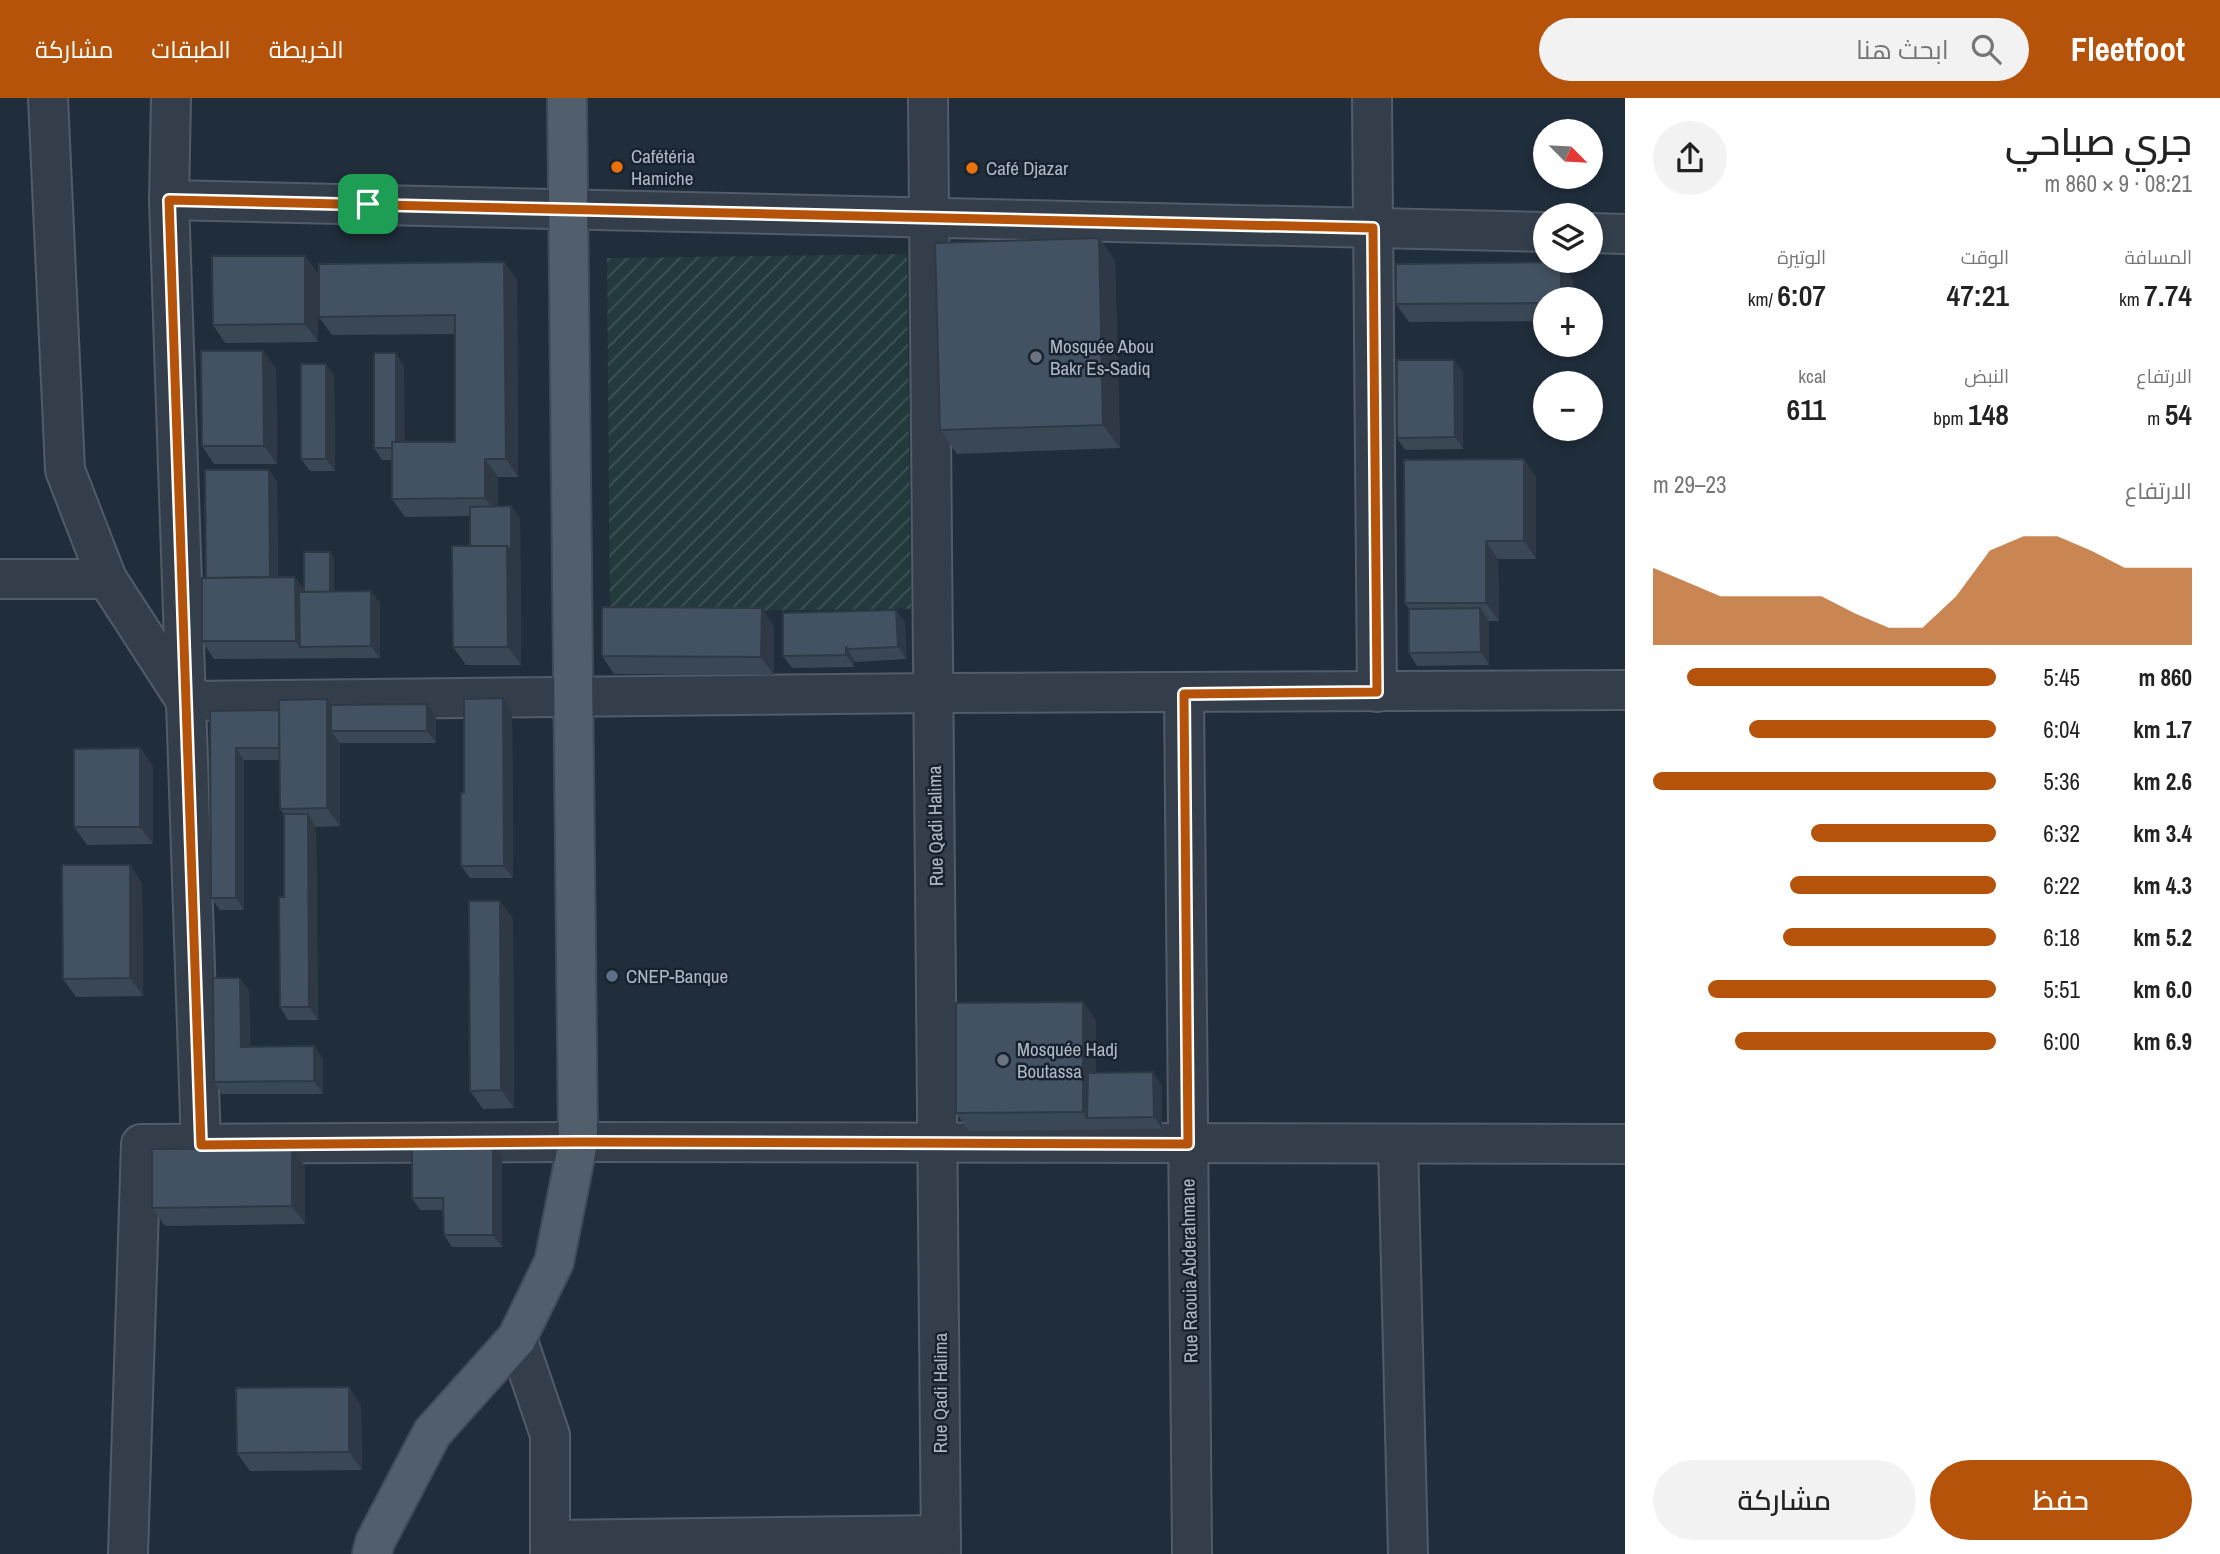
<!DOCTYPE html>
<html lang="ar">
<head>
<meta charset="utf-8">
<style>
  body { margin:0; font-family:"Archivo Narrow",Cairo,sans-serif; background:#f2f2f2; color:#222; direction:rtl; height:100vh; display:flex; flex-direction:column; font-size:26px; white-space:nowrap }
  * { box-sizing:border-box; margin:0 }
  p { font-size:23px; color:#767676 }
  .icon { flex:none; width:38px; height:38px; fill:none; stroke:currentColor; stroke-width:2; stroke-linecap:round; stroke-linejoin:round }
  .map { position:relative; flex:1; overflow:hidden; direction:ltr }
  .drawer { display:flex; flex-direction:column; background:#fff; width:595px }
  .drawer>* { flex:none }
  .needle { width:46px; rotate:114deg }
  .fabs { position:absolute; left:1533px; top:21px; display:grid; gap:14px }
  .fabs a { display:grid; place-items:center; width:70px; height:70px; border-radius:50%; background:#fff; box-shadow:0 4px 10px #0003; font-size:35px }
  .pin { position:absolute; display:grid; place-items:center; width:60px; height:60px; color:#fff; margin:-30px; border-radius:14px; box-shadow:0 4px 10px #0006 }
  .round { display:grid; place-items:center; flex:none; width:74px; height:74px; border-radius:37px; background:#f2f2f2 }
  .headline { display:flex; align-items:center; justify-content:space-between; height:119px; padding:0 28px }
  h1 { font-size:38px; font-weight:600; line-height:52px }
  .figures { display:grid; grid-template-columns:repeat(3,1fr); gap:10px; height:119px; padding:7px 28px }
  .figures div { display:grid; align-content:center }
  .figures b { font-size:30px; font-weight:600 }
  .figures small { font-size:19px; font-weight:400 }
  .figures p { font-size:19px }
  .chart { height:196px; padding:14px 28px }
  .chart p { display:flex; justify-content:space-between }
  .chart svg { width:100%; height:126px; margin-top:7px; fill:#b45309; opacity:.7 }
  .primary-button { display:flex; gap:14px; margin-top:auto; padding:14px 28px }
  .primary-button a { flex:1; height:80px; border-radius:42px; background:#b45309; color:#fff; font-size:28px; font-weight:600; line-height:80px; text-align:center }
  .primary-button a+a { background:#f2f2f2; color:#222 }
  ul { padding:0 28px; list-style:none; font-size:23px }
  li { display:grid; grid-template-columns:112px 84px 1fr; align-items:center; height:52px }
  li i { height:18px; border-radius:9px; background:#b45309 }
  header { display:flex; align-items:center; gap:42px; box-sizing:border-box; height:98px; padding:0 35px; background:#b45309; color:#fff }
  header strong { font-size:33px }
  nav { display:flex; gap:38px; margin-inline-start:auto; font-size:24px }
  .search { width:490px; height:63px; background:#f2f2f2; display:flex; align-items:center; gap:18px; box-sizing:border-box; padding:0 24px; border-radius:38px; color:#767676; font-size:26px }
  main { display:flex; flex:1; min-height:0 }
  .map>svg:first-child { display:block }
  .garden { fill:url(#garden-furrows) }
  .lines { fill:none; stroke-linecap:round; stroke-linejoin:round }
  .minor-casing { stroke:#515c68; stroke-width:42 }
  .major-casing { stroke:#404a57; stroke-width:42 }
  .minor { stroke:#343e4b; stroke-width:38 }
  .major { stroke:#515e6b; stroke-width:38 }
  .wall { fill:#3a4754 }
  .shaded-wall { fill:#2f3945 }
  .building { fill:#435262; stroke:#2f3945; stroke-width:2 }
  .route-casing { stroke:#fff; stroke-width:14 }
  .route { stroke:#b45309; stroke-width:9 }
  .food-dot { fill:#e8710a; stroke:#19232f; stroke-width:2.5 }
  .worship-dot { fill:#6b7280; stroke:#19232f; stroke-width:2.5 }
  .service-dot { fill:#5c6f8a; stroke:#19232f; stroke-width:2.5 }
  .labels { text-anchor:middle; stroke-width:5; stroke-linejoin:round; paint-order:stroke }
  .poi-label { font-size:19px; fill:#aeb9c7; stroke:#19232f; text-anchor:start }
  .street-label { font-size:19px; fill:#aeb9c7; stroke:#19232f }
</style>
</head>
<body>
<header>
<strong>Fleetfoot</strong>
<div class="search"><svg class="icon" aria-label="search" viewBox="0 0 24 24"><circle cx="10" cy="10" r="6"/><path d="M15 15l6 6"/></svg>ابحث هنا</div>
<nav><a>الخريطة</a><a>الطبقات</a><a>مشاركة</a></nav>
</header>
<main>
<section class="drawer">
<div class="headline"><div><h1>جري صباحي</h1><p>08:21 · 9 × 860 m</p></div><a class="round"><svg class="icon" aria-label="share" viewBox="0 0 24 24"><path d="M12 15V3M7 8l5-5 5 5M5 13v7h14v-7"/></svg></a></div>
<div class="figures">
<div><p>المسافة</p><b>7.74<small> km</small></b></div>
<div><p>الوقت</p><b>47:21</b></div>
<div><p>الوتيرة</p><b>6:07<small> /km</small></b></div>
</div>
<div class="figures">
<div><p>الارتفاع</p><b>54<small> m</small></b></div>
<div><p>النبض</p><b>148<small> bpm</small></b></div>
<div><p>kcal</p><b>611</b></div>
</div>
<div class="chart"><p><span>الارتفاع</span>23–29 m</p>
<svg viewBox="0 0 160 44" preserveAspectRatio="none"><path d="M0 44V17L10 22L20 27L30 27L40 27L50 27L60 33L70 38L80 38L90 27L100 11L110 6L120 6L130 11L140 17L150 17L160 17V44z"/></svg>
</div>
<ul>
<li><b>860 m</b>5:45<i style="width:90%"></i></li>
<li><b>1.7 km</b>6:04<i style="width:72%"></i></li>
<li><b>2.6 km</b>5:36<i style="width:100%"></i></li>
<li><b>3.4 km</b>6:32<i style="width:54%"></i></li>
<li><b>4.3 km</b>6:22<i style="width:60%"></i></li>
<li><b>5.2 km</b>6:18<i style="width:62%"></i></li>
<li><b>6.0 km</b>5:51<i style="width:84%"></i></li>
<li><b>6.9 km</b>6:00<i style="width:76%"></i></li>
</ul>
<div class="primary-button"><a>حفظ</a><a>مشاركة</a></div>
</section>
<div class="map">
<svg width="1625" height="1456" viewBox="0 0 1625 1456">
  <defs>
    <pattern id="garden-furrows" width="10" height="10" patternUnits="userSpaceOnUse" patternTransform="scale(1.75)"><rect width="10" height="10" fill="#223a3c"/><path d="M-1 1l2-2M0 10L10 0M9 11l2-2" fill="none" stroke="#405457"/></pattern>
  </defs>
  <rect width="100%" height="100%" fill="#202d3b"/>
  <polygon class="garden" points="907,156 911,511 610,514 607,160"/>
  <g class="lines">
    <defs>
      <g id="minor">
        <polyline points="48,0 65,372 107,481 186,603 934,595 1625,592"/>
        <polyline points="171,0 169,102 201,1047"/>
        <polyline points="928,0 941,1456"/>
        <polyline points="1372,0 1377,594"/>
        <polyline points="169,102 1545,134"/>
        <polyline points="1591,135 1625,136"/>
        <polyline points="0,481 107,481"/>
        <polyline points="1184,596 1192,1456"/>
        <polyline points="1398,1046 1408,1456"/>
        <polyline points="517,1240 550,1337 550,1456"/>
        <polyline points="550,1442 941,1437"/>
        <polyline points="128,1456 141,1046 578,1044 1625,1046"/>
      </g>
      <polyline id="major" points="372,1456 375,1444 432,1335 517,1240 554,1164 578,1044 567,0"/>
    </defs>
    <use href="#minor" class="minor-casing"/>
    <use href="#major" class="major-casing"/>
    <use href="#minor" class="minor"/>
    <use href="#major" class="major"/>
  </g>
  <g class="wall">
    <polygon points="1099,140 1115,163 1120,350 957,356 940,332"/>
    <polygon points="305,158 318,176 318,244 225,245 213,227"/>
    <polygon points="504,164 517,182 518,379 498,379 498,409 511,408 520,421 521,567 466,567 453,549 470,448 470,418 405,419 392,401 392,362 382,362 374,350 404,267 404,344 455,344 455,236 332,237 319,219"/>
    <polygon points="1573,182 1545,201 1545,223 1409,224 1396,206"/>
    <polygon points="263,253 276,271 277,366 214,366 202,348"/>
    <polygon points="1463,274 1463,351 1405,352 1397,340"/>
    <polygon points="334,278 335,373 310,373 301,361"/>
    <polygon points="269,372 277,384 278,479 304,491 334,460 334,493 371,493 380,505 380,560 214,561 202,543 206,480"/>
    <polygon points="1536,379 1536,461 1498,461 1499,523 1489,523 1489,567 1417,568 1409,555 1409,511 1405,505"/>
    <polygon points="896,512 905,525 906,561 856,564 854,562 854,569 792,570 783,558"/>
    <polygon points="774,528 774,577 614,576 602,558"/>
    <polygon points="427,606 436,619 436,645 340,645 340,728 316,729 318,922 288,922 280,909 284,799 284,716 280,711 279,662 244,662 244,812 220,812 211,800 210,613 279,612 331,607"/>
    <polygon points="512,613 513,780 470,780 461,768 464,695"/>
    <polygon points="140,650 153,668 153,746 87,747 74,729"/>
    <polygon points="130,767 142,785 143,898 76,899 63,881"/>
    <polygon points="500,803 513,821 514,1010 483,1011 470,993"/>
    <polygon points="249,892 250,949 314,948 323,961 323,996 222,996 214,984"/>
    <polygon points="1096,922 1096,975 1162,987 1162,1031 969,1033 956,1015"/>
    <polygon points="493,1044 502,1057 502,1149 452,1149 444,1137 443,1112 420,1112 412,1100"/>
    <polygon points="292,1050 305,1068 305,1126 165,1128 152,1110"/>
    <polygon points="361,1307 362,1372 250,1373 237,1355"/>
  </g>
  <g class="shaded-wall">
    <polygon points="1099,140 1115,163 1120,350 1103,327"/>
    <polygon points="305,158 318,176 318,244 305,226"/>
    <polygon points="504,164 517,182 518,379 506,361"/>
    <polygon points="1561,164 1573,182 1573,201 1561,201"/>
    <polygon points="263,253 276,271 277,366 264,348"/>
    <polygon points="396,255 404,267 405,362 396,350"/>
    <polygon points="1454,262 1463,274 1463,351 1455,339"/>
    <polygon points="326,266 334,278 335,373 326,361"/>
    <polygon points="485,361 498,379 498,418 485,400"/>
    <polygon points="1524,361 1536,379 1536,461 1524,443"/>
    <polygon points="269,372 277,384 278,497 270,485"/>
    <polygon points="511,408 520,421 521,567 508,549 507,448"/>
    <polygon points="1486,443 1498,461 1499,523 1486,505"/>
    <polygon points="330,454 334,460 334,506 330,499"/>
    <polygon points="295,479 308,497 300,549 296,543"/>
    <polygon points="371,493 380,505 380,560 371,548"/>
    <polygon points="762,510 774,528 774,577 761,559"/>
    <polygon points="1480,510 1489,523 1489,567 1481,554"/>
    <polygon points="896,512 905,525 906,561 898,549"/>
    <polygon points="846,548 854,562 854,569 846,557"/>
    <polygon points="503,600 512,613 513,780 504,768"/>
    <polygon points="327,601 340,619 331,633 340,645 340,728 327,710"/>
    <polygon points="427,606 436,619 436,645 427,633"/>
    <polygon points="140,650 153,668 153,746 140,729"/>
    <polygon points="236,650 244,662 244,812 236,800"/>
    <polygon points="308,716 316,729 318,922 309,909"/>
    <polygon points="130,767 142,785 143,898 130,880"/>
    <polygon points="500,803 513,821 514,1010 501,992"/>
    <polygon points="240,880 249,892 250,961 241,949"/>
    <polygon points="1083,904 1096,922 1096,1020 1087,1020 1083,1014"/>
    <polygon points="314,948 323,961 323,996 314,983"/>
    <polygon points="1153,974 1162,987 1162,1031 1154,1019"/>
    <polygon points="493,1044 502,1057 502,1149 493,1137"/>
    <polygon points="292,1050 305,1068 305,1126 292,1108"/>
    <polygon points="349,1289 361,1307 362,1372 349,1354"/>
  </g>
  <g class="building">
    <polygon points="1099,140 1103,327 940,332 935,145"/>
    <polygon points="212,158 305,158 305,226 213,227"/>
    <polygon points="504,164 506,361 485,361 485,400 392,401 392,344 455,344 455,217 319,219 319,166"/>
    <polygon points="1561,164 1561,201 1545,201 1545,205 1396,206 1396,166"/>
    <polygon points="201,253 263,253 264,348 202,348"/>
    <polygon points="374,255 396,255 396,344 392,344 392,350 374,350"/>
    <polygon points="1397,262 1454,262 1455,339 1397,340"/>
    <rect x="301" y="266" width="25" height="95"/>
    <polygon points="1524,361 1524,443 1486,443 1486,505 1405,505 1404,362"/>
    <polygon points="205,372 269,372 270,479 206,480"/>
    <polygon points="511,408 511,453 507,448 470,448 470,409"/>
    <polygon points="452,448 507,448 508,549 453,549"/>
    <rect x="304" y="454" width="26" height="40"/>
    <polygon points="295,479 296,543 202,543 202,480"/>
    <polygon points="371,493 371,548 300,549 299,494"/>
    <polygon points="602,509 762,510 761,559 602,558"/>
    <polygon points="1480,510 1481,554 1409,555 1409,511"/>
    <polygon points="896,512 898,549 847,551 846,548 846,557 783,558 783,515"/>
    <polygon points="503,600 504,768 461,768 461,695 464,695 464,601"/>
    <polygon points="327,601 327,710 280,711 279,602"/>
    <polygon points="427,606 427,633 331,633 331,607"/>
    <polygon points="279,612 279,650 236,650 236,800 211,800 210,613"/>
    <polygon points="140,650 140,729 74,729 74,651"/>
    <polygon points="284,716 308,716 309,909 280,909 279,799 284,799"/>
    <polygon points="62,767 130,767 130,880 63,881"/>
    <polygon points="469,803 500,803 501,992 470,993"/>
    <polygon points="213,880 240,880 241,949 314,948 314,983 214,984"/>
    <polygon points="1083,904 1083,1014 956,1015 956,905"/>
    <polygon points="1153,974 1154,1019 1087,1020 1088,975"/>
    <polygon points="493,1044 493,1137 444,1137 443,1100 412,1100 412,1045"/>
    <polygon points="292,1050 292,1108 152,1110 152,1051"/>
    <polygon points="349,1289 349,1354 237,1355 236,1290"/>
  </g>
  <g class="lines">
    <defs>
      <polygon id="route" points="169,102 1373,130 1377,594 1184,596 1188,1046 578,1044 201,1047"/>
    </defs>
    <use href="#route" class="route-casing"/>
    <use href="#route" class="route"/>
  </g>
  <g class="food-dot">
    <circle cx="617" cy="69" r="7"/>
    <circle cx="972" cy="70" r="7"/>
  </g>
  <g class="worship-dot">
    <circle cx="1036" cy="259" r="7"/>
    <circle cx="1003" cy="962" r="7"/>
  </g>
  <circle class="service-dot" cx="612" cy="878" r="7"/>
  <g class="labels">
    <g class="poi-label">
      <text x="631" y="65">Cafétéria<tspan x="631" dy="22">Hamiche</tspan></text>
      <text x="986" y="77">Café Djazar</text>
      <text x="1050" y="255">Mosquée Abou<tspan x="1050" dy="22">Bakr Es-Sadiq</tspan></text>
      <text x="626" y="885">CNEP-Banque</text>
      <text x="1017" y="958">Mosquée Hadj<tspan x="1017" dy="22">Boutassa</tspan></text>
    </g>
    <g class="street-label">
      <text transform="translate(935 728) rotate(-91)" y="7">Rue Qadi Halima</text>
      <text transform="translate(1189 1173) rotate(-91)" y="7">Rue Raouia Abderahmane</text>
      <text transform="translate(940 1295) rotate(-90)" y="7">Rue Qadi Halima</text>
    </g>
  </g>
</svg>
<div class="fabs">
<a><svg class="needle" viewBox="-14 -14 28 28"><path d="M0-13l5 13h-10z" fill="#e53935"/><path d="M0 13l5-13h-10z" fill="#767676"/></svg></a>
<a><svg class="icon" aria-label="layers" viewBox="0 0 24 24"><path d="M12 4l9 5-9 5-9-5zM3 14l9 5 9-5"/></svg></a>
<a>+</a>
<a>−</a>
</div>
<div class="pin" style="left:368px;top:106px;background:#1e9e55"><svg class="icon" aria-label="arrive" viewBox="0 0 24 24"><path d="M6 21V4h12l-3 4 3 4H6"/></svg></div>
</div>
</main>
</body>
</html>
